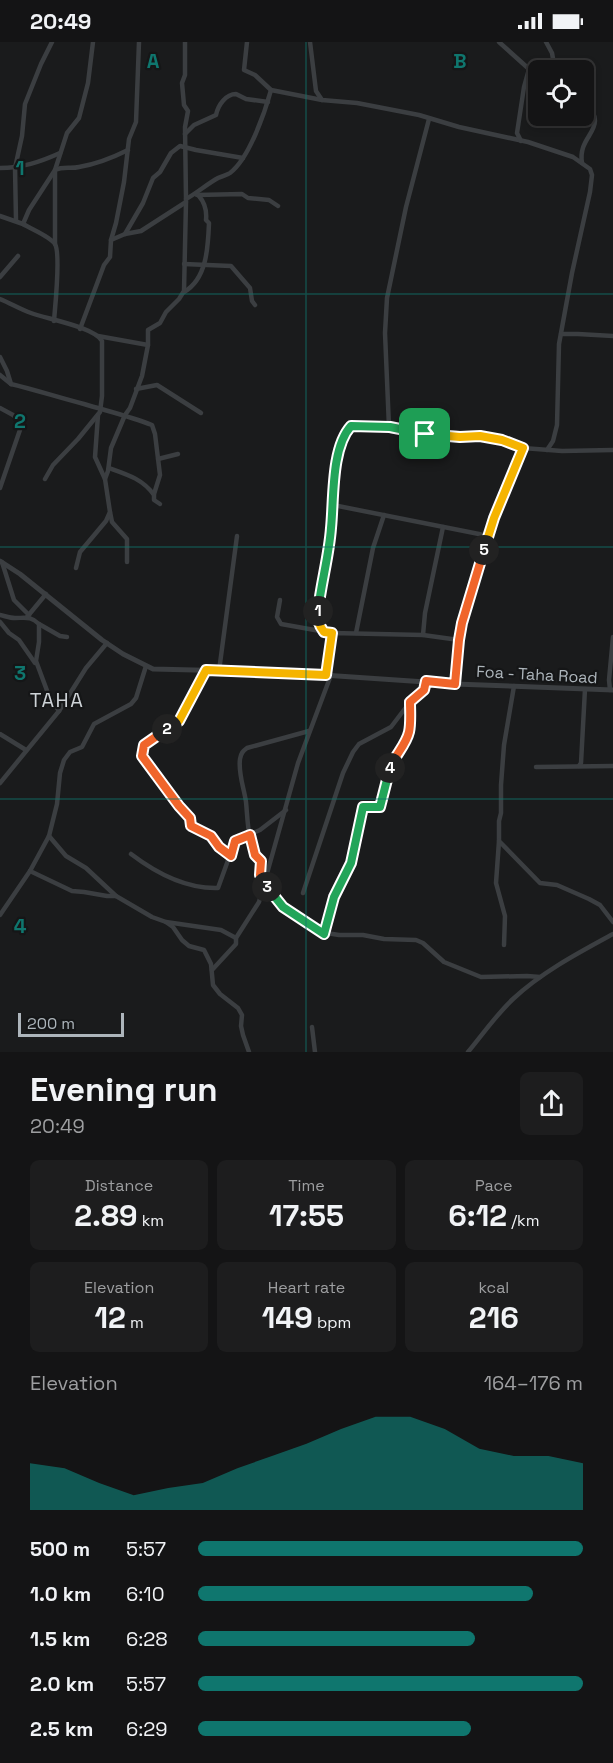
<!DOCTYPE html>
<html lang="en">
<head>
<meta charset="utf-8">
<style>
  body { margin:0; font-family:"Space Grotesk",sans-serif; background:#1d1d1e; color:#f1f3f6; height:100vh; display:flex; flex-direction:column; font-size:22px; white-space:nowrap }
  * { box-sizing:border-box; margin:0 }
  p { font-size:20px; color:#9d9ea0 }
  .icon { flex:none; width:33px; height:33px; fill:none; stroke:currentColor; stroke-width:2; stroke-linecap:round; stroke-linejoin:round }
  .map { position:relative; height:1010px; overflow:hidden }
  .details { display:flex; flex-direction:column; background:#141415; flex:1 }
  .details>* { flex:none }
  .controls { position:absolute; left:528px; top:18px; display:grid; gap:12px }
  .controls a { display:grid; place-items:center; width:66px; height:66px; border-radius:9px; background:#141415; box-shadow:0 3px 9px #0003,0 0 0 2px #333334; font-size:30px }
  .scale { position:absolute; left:18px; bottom:15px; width:106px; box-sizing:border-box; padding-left:6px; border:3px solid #adb5bb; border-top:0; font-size:16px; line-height:21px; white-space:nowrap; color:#adb5bb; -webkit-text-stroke:4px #151617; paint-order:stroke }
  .pin { position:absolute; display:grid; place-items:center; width:51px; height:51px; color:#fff; margin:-26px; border-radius:12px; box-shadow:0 3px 9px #0006 }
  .km { position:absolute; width:30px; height:30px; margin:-15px; border-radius:50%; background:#222; color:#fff; font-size:16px; line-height:30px; text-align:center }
  .round { display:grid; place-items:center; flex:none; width:63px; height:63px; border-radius:9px; background:#1d1d1e }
  .headline { display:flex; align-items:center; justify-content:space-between; height:102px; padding:0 30px }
  h1 { font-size:33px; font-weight:600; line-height:45px }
  .metrics { display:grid; grid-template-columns:repeat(3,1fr); gap:9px; height:102px; padding:6px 30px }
  .metrics div { display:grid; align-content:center; border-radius:9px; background:#1d1d1e; text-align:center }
  .metrics b { font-size:30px; font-weight:600 }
  .metrics small { font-size:16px; font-weight:400 }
  .metrics p { font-size:16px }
  .chart { height:168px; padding:12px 30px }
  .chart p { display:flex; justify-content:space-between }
  .chart svg { width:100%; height:108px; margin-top:6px; fill:#0f766e; opacity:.7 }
  ul { padding:0 30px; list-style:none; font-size:20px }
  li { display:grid; grid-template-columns:96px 72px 1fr; align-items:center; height:45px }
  li i { height:15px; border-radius:8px; background:#0f766e }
  .status { display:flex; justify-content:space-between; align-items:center; height:42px; padding:0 30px; background:#141415; direction:ltr }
  .status svg { height:16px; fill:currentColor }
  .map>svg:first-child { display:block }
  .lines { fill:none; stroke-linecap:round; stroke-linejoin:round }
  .minor { stroke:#3b3e41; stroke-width:4.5 }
  .tertiary { stroke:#3b3e41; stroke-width:5 }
  .split-1-casing { stroke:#fff; stroke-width:12 }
  .split-2-casing { stroke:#fff; stroke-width:12 }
  .split-3-casing { stroke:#fff; stroke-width:12 }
  .split-4-casing { stroke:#fff; stroke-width:12 }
  .split-5-casing { stroke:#fff; stroke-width:12 }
  .split-6-casing { stroke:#fff; stroke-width:12 }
  .split-1 { stroke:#22a559; stroke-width:8 }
  .split-2 { stroke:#f5b400; stroke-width:8 }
  .split-3 { stroke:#f0652b; stroke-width:8 }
  .split-4 { stroke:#22a559; stroke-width:8 }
  .split-5 { stroke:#f0652b; stroke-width:8 }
  .split-6 { stroke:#f5b400; stroke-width:8 }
  .grid { fill:none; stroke:#0f766e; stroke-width:1.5; stroke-opacity:0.55 }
  .labels { text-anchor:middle; stroke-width:4.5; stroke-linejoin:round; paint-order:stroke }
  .street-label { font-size:16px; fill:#adb5bb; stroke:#151617 }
  .quarter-label { font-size:20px; letter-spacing:1.5px; fill:#ced3d7; stroke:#151617 }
  .grid-label { font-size:20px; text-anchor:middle; font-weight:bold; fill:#0f766e; stroke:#151617; stroke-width:4.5; stroke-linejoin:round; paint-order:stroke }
</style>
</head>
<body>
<div class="status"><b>20:49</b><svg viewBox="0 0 49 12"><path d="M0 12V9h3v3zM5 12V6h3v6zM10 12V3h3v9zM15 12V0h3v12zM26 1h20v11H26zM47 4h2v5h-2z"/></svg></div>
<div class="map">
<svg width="613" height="1010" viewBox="0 0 613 1010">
  <rect width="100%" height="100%" fill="#1a1b1c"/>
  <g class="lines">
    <g class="minor">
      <polyline points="185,0 185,33 182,41 184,63 188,69 185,85 186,157"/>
      <polyline points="247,0 244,28 255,33 271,48 322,58"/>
      <polyline points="310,0 316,49 322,58 357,61 419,73 459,85 528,100 573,115 590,127 592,133 590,150 572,231 559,302 557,383 553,399 547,408"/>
      <polyline points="499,0 529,27 524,45 517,91 521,99"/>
      <polyline points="546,0 552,11 555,28"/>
      <path d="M185 92 194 83 216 73C218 63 226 52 236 52L246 57 268 60"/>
      <path d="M582 121C577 91 612 88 584 58"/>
      <path d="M0 126C22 126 40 120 60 111"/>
      <polyline points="197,153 242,152 248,156 269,158 278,164"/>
      <polyline points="0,174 23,182 29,168 55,128 67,91 79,76 88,41 93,0"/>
      <polyline points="16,178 15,126 22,94 25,62 41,22 52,0"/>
      <path d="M23 182C31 187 51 195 55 202 61 212 55 265 54 279"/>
      <polyline points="125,192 143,161 153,136 160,130 171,111 180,104 196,108 243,116"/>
      <polyline points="111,198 116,181 124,140 129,97 136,80 139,0"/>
      <path d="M55 202V128C63 124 71 127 79 125 97 122 112 116 128 108"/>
      <polyline points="184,222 231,224 250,246 252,259 255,263"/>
      <polyline points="0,235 18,214"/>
      <path d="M184 250C207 237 208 205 209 181L206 178C207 168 205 161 199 154"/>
      <path d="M0 257C10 261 20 267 31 271 47 277 94 285 102 299V354L100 370 78 397 53 423 45 437"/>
      <path d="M80 287 104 223 110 215 111 198 125 192 141 189 186 160V157C197 151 207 142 218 136 222 134 227 133 230 131 249 117 265 70 271 48"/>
      <polyline points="561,292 578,292 613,294"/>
      <polyline points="98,294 148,303"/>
      <path d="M0 315 7 329 11 342C36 348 60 356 84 362 107 369 129 374 152 383L155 392 160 433 154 452"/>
      <polyline points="0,333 11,342"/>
      <polyline points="136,347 157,343 201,371"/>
      <polyline points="0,366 13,373 22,382 0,446"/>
      <polyline points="389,385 385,291 387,256 406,165 429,77"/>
      <polyline points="158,417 178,412"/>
      <path d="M109 426C126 432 143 437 154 453V458L160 462"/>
      <polyline points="105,437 108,429 111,406 125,373 130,366 142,334 148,303 148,288 160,281 166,270 179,257 184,249 186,160"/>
      <polyline points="110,470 112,480 127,497 127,520"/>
      <polyline points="488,495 479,492 333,463 334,439 339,412 344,392 351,384 389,385 407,389 460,395 480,394 502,398 523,406 562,409 613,408"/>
      <polyline points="2,520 14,558 29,573"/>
      <polyline points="76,526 80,510 106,479 110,470 105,437 95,415 98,373"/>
      <polyline points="280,558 277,575 281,582 326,590"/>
      <path d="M0 573C5 574 10 576 15 576 26 576 31 574 39 582V600L36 619 49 654 59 669"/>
      <polyline points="27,575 46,552"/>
      <polyline points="0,580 9,591 19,598 35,621"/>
      <polyline points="39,582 60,594 67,595"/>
      <polyline points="324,590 317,576 330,497 333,463"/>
      <polyline points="356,591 373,506 384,473"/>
      <polyline points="423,593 425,571 443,485"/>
      <path d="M206 628C199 642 188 670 178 679 166 692 142 694 142 714L179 764 190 776 191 784 211 794 219 805 231 814"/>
      <polyline points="219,629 237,494"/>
      <polyline points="326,633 332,591 423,593 459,598"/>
      <polyline points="455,642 459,598 462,581 488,495 523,406"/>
      <polyline points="514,644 504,703 501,743 501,771 499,779 499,799 540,841 557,843 589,857 600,863 613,880"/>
      <polyline points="610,648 609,638 613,595"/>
      <path d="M309 689 247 706C243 709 241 711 240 717 238 731 244 746 246 760 248 779 247 804 261 819L260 833 276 858 283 865 320 890 339 893H363L384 897 416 898 423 901 444 920 481 935 527 934 540 935"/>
      <polyline points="0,692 26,708"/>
      <polyline points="579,724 581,721 585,647"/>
      <polyline points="536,725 613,724"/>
      <polyline points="0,741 59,669 86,626 107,601"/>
      <polyline points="49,794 66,814 86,826 116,854 152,875 166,880 173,885 182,898 189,904 204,908 211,922 213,943 220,952 238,966 242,973 241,984 243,993 249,1010"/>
      <polyline points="499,799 496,841 505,874 504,903"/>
      <path d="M131 812C156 831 186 847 218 846L235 799 260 788 286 768"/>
      <polyline points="30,829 72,849 84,850 107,854 116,854"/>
      <polyline points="303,851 343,731 353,710 359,702 391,685 410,660 424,648 426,639"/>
      <polyline points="0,873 30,829 49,794 57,762 60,731 64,718 70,710 82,705 94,682 131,662 136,656 146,624"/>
      <polyline points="166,880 221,888 236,896"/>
      <polyline points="324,892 334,855 351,821 363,765 380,765 394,715 405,700 409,690 410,660"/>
      <polyline points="212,928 236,902 236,896 259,860 298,721 331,633"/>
      <polyline points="312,985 315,1010"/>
      <path d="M468 1010C483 992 496 973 513 957 542 930 578 911 613 892"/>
    </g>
    <polyline class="tertiary" points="0,519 20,532 102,598 123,612 153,627 279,630 455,642 613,648"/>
  </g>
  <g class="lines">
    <defs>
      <path id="split-1" d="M318 569C321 541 329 514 331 486 334 457 331 406 351 384L390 385 425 392"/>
      <path id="split-2" d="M167 687 179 679 206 628 326 633 332 591 324 590C319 583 317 578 318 569"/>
      <polyline id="split-3" points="167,687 144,703 142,714 179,764 190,776 191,784 211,794 219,805 231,814 235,799 250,793 255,813 261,819 260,833 267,845"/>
      <polyline id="split-4" points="267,845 283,865 324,892 334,855 351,821 363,765 380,765 390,726"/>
      <path id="split-5" d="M390 726C395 713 406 703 409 690 411 681 410 669 410 660L424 648 426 639 455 642 459 598 462 581 484 508"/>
      <polyline id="split-6" points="425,392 460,395 480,394 502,398 523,406 494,476 484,508"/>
    </defs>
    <use href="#split-1" class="split-1-casing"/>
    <use href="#split-2" class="split-2-casing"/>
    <use href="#split-3" class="split-3-casing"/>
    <use href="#split-4" class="split-4-casing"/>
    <use href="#split-5" class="split-5-casing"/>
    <use href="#split-6" class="split-6-casing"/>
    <use href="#split-1" class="split-1"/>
    <use href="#split-2" class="split-2"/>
    <use href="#split-3" class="split-3"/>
    <use href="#split-4" class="split-4"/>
    <use href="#split-5" class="split-5"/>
    <use href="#split-6" class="split-6"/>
  </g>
  <path class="grid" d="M306 0V1010M0 252H613M0 505H613M0 757H613"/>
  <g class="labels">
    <g class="street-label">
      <text transform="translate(537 632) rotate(3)" y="6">Foa - Taha Road</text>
    </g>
    <g class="quarter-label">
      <text x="57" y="665">TAHA</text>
    </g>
  </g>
  <g class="grid-label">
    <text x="153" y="26">A</text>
    <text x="460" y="26">B</text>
    <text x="20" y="133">1</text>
    <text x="20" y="386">2</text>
    <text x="20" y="638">3</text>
    <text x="20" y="891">4</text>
  </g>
</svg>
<div class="controls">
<a><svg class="icon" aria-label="locate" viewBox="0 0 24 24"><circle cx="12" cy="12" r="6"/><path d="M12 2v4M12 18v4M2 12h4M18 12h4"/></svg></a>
</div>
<div class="scale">200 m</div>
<div class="pin" style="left:425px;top:392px;background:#1e9e55"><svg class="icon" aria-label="arrive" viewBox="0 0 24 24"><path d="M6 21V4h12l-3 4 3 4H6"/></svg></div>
<b class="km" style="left:318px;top:569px">1</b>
<b class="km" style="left:167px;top:687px">2</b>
<b class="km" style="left:267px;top:845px">3</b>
<b class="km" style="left:390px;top:726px">4</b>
<b class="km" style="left:484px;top:508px">5</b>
</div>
<section class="details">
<div class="headline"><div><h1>Evening run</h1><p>20:49</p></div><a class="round"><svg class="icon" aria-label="share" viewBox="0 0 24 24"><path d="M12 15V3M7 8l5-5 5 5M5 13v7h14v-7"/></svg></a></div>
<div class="metrics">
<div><p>Distance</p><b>2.89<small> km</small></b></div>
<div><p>Time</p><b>17:55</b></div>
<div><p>Pace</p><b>6:12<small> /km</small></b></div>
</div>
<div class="metrics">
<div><p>Elevation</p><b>12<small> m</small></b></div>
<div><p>Heart rate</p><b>149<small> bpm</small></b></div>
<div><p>kcal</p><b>216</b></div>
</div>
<div class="chart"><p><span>Elevation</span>164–176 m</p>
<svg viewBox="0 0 160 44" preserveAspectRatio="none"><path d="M0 44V25L10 27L20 33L30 38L40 35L50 33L60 27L70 22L80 17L90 11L100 6L110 6L120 11L130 19L140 22L150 22L160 25V44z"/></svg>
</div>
<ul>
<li><b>500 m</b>5:57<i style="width:100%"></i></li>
<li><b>1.0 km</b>6:10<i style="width:87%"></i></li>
<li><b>1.5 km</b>6:28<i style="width:72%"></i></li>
<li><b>2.0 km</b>5:57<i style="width:100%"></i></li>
<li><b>2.5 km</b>6:29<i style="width:71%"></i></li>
</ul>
</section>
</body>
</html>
